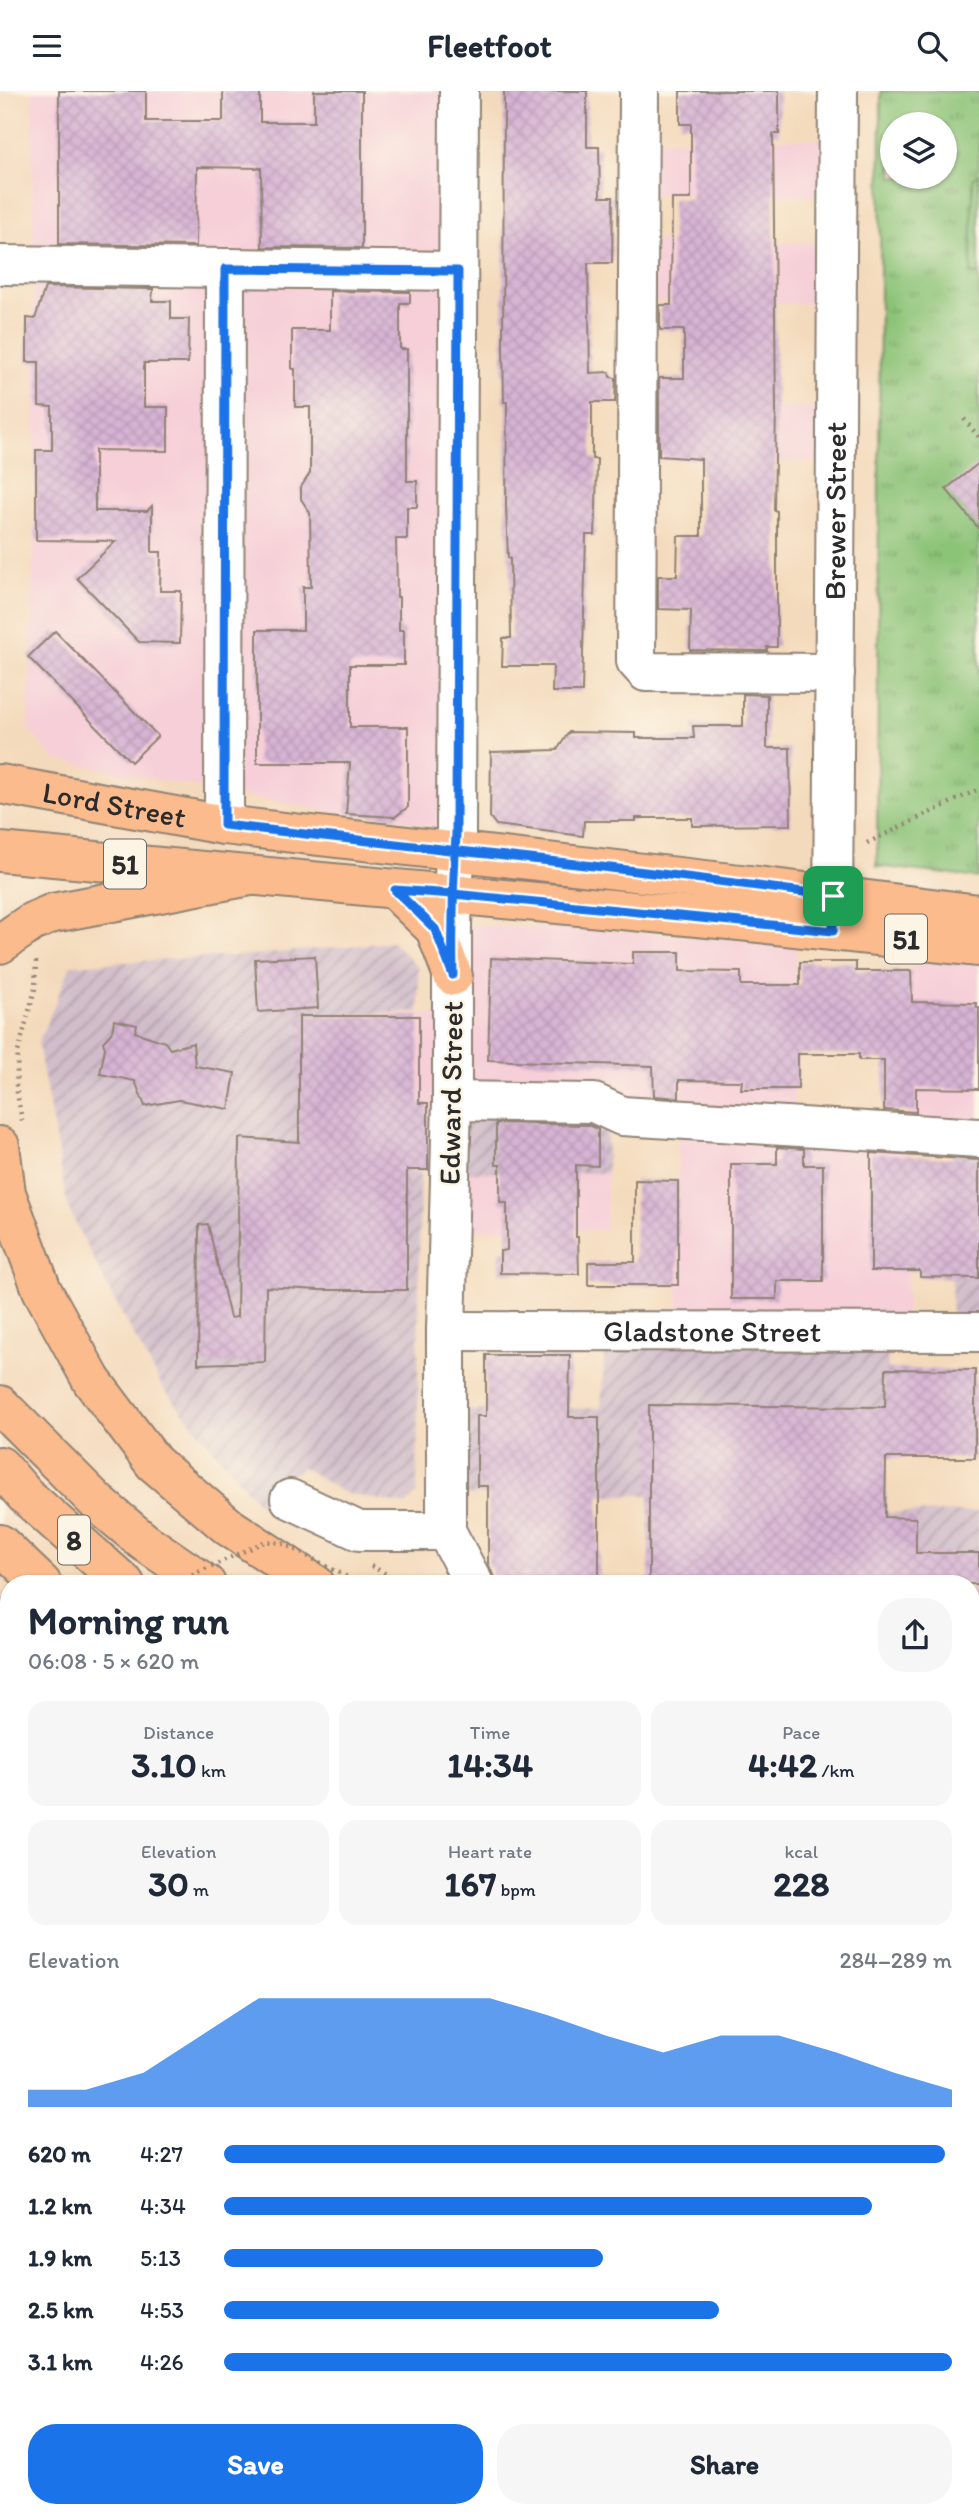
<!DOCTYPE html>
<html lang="en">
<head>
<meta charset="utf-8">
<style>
  body { margin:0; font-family:Itim,sans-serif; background:#f6f6f7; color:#1f2937; height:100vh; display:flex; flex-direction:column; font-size:26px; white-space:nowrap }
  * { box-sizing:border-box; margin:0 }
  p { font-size:23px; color:#747a83 }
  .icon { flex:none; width:38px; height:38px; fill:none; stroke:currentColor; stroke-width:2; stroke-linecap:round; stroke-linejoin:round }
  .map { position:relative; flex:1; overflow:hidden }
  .sheet { position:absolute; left:0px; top:1484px; width:980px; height:943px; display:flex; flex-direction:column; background:#fff; border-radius:28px 28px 0 0; box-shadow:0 2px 5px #0004 }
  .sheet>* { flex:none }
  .fabs { position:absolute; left:880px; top:21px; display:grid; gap:14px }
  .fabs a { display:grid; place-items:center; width:77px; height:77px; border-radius:50%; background:#fff; box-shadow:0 2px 5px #0004; font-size:35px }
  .pin { position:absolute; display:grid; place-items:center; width:60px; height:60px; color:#fff; margin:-30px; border-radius:14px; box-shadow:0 4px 10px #0006 }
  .round { display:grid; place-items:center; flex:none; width:74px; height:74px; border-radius:28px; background:#f6f6f7 }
  .head { display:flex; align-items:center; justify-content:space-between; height:119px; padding:0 28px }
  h1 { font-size:38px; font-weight:700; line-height:52px }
  .metrics { display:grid; grid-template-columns:repeat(3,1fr); gap:10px; height:119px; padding:7px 28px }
  .metrics div { display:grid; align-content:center; border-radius:18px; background:#f6f6f7; text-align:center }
  .metrics b { font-size:35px; font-weight:700 }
  .metrics small { font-size:19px; font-weight:400 }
  .metrics p { font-size:19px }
  .chart { height:196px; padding:14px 28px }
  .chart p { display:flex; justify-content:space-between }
  .chart svg { width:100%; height:126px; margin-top:7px; fill:#1a73e8; opacity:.7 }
  .button { display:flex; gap:14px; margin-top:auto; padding:14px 28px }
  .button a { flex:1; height:80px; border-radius:28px; background:#1a73e8; color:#fff; font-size:28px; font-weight:700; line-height:80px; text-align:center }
  .button a+a { background:#f6f6f7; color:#1f2937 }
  ul { padding:0 28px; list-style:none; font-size:23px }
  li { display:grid; grid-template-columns:112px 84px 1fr; align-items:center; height:52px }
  li i { height:18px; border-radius:9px; background:#1a73e8 }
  header { display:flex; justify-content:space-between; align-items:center; height:91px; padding:0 28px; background:#fff; font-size:32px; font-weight:700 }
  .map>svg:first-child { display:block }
  .built { fill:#f6cfd8 }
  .industrial { fill:url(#industrial-furrows) }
  .railway { fill:#d1bdca }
  .park { fill:url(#park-tufts); stroke:#5b7751; stroke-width:2; fill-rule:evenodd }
  .garden { fill:#8bc377; stroke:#5b7751; stroke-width:2 }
  .building { fill:url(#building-cross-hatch) }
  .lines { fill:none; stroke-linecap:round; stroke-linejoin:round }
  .minor-casing { stroke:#908274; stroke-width:42 }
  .major-casing { stroke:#908274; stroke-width:42 }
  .highway-casing { stroke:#908274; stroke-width:42 }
  .path { stroke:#908274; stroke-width:4.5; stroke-dasharray:2 5; stroke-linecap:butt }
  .minor { stroke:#fff; stroke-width:38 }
  .major { stroke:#fbbb8c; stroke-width:38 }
  .highway { stroke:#fbbb8c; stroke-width:38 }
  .rail { stroke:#2b2b2b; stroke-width:5; stroke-dasharray:10 5; stroke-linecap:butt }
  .path-bridge { stroke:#908274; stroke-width:4.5; stroke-dasharray:2 5; stroke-linecap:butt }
  .route-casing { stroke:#fff; stroke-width:14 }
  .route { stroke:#1a73e8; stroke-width:9 }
  .labels { text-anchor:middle; stroke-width:5; stroke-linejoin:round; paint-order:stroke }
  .shield { fill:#fcf5e5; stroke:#6a6863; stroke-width:2 }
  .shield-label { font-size:28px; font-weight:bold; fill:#2b2b2b }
  .street-label { font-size:30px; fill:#2b2b2b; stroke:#fcf5e5 }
</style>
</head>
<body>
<header><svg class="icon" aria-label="menu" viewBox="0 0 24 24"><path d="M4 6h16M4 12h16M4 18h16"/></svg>Fleetfoot<svg class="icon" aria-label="search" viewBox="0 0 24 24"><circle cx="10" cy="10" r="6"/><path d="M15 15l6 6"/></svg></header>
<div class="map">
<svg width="979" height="2426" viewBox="0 0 979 2426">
  <defs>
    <pattern id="industrial-furrows" width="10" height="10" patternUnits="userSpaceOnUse" patternTransform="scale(1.75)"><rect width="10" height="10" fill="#d1bdca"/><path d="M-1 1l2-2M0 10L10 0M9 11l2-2" fill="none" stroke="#aa9aa4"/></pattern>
    <pattern id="park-tufts" width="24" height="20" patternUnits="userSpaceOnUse" patternTransform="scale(1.75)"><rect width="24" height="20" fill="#8bc377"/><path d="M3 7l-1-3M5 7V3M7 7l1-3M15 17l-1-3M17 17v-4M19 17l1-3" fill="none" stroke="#729f62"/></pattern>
    <pattern id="building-cross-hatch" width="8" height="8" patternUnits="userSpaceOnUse" patternTransform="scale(1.75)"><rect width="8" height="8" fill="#d7b3d4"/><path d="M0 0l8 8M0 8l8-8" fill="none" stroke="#b99ab6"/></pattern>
  </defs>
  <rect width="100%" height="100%" fill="#fcf5e5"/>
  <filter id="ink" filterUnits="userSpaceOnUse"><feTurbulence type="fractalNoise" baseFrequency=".0143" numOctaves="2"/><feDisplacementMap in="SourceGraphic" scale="14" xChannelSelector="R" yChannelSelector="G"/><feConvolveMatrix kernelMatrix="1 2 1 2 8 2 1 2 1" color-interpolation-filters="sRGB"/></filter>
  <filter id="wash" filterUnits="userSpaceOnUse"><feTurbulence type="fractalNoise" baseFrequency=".00686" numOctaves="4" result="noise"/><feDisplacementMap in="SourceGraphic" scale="28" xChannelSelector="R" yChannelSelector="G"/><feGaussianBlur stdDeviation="1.57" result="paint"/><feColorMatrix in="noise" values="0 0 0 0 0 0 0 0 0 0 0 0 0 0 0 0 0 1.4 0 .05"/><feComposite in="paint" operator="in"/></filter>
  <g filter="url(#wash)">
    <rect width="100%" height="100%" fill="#f4dabc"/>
    <g class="built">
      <polygon points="32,0 459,0 456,743 395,726 346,723 224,702 54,668 28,638 35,420"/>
      <polygon points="639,48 838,48 837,105 639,103"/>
      <polygon points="639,150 836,152 836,213 638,210"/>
      <rect x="637" y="317" width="199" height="53"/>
      <polygon points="452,833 796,849 793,1036 908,1043 912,860 979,871 979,1047 908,1044 907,1241 678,1240 678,1029 622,1025 451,1080 607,1082 606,1139 449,1138 450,1081 300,1078 299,925 452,923"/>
      <polygon points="0,2089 9,2100 9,2276 0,2280"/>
    </g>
    <g class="industrial">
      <polygon points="393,851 418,876 419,921 300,925 300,1078 420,1081 417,1402 405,1414 344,1402 302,1376 259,1413 163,1297 110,1201 68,1117 38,953 71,874 253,864"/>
      <polygon points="452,1010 607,1018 607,1082 451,1081"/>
      <polygon points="953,1046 979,1047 979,1241 951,1241"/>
      <polygon points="606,1240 888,1241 886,1422 979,1421 979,1802 971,1797 971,1493 650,1404 446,1404 446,1320 601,1317"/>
    </g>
    <g class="railway">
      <polygon points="0,1655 9,1659 9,2076 0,2065"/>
      <polygon points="971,2166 979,2171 979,2426 282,2426 277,2419 971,2418"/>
    </g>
    <path class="park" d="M881 0H979V787L877 775ZM892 33H945V86H892Z"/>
    <polygon class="garden" points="979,83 979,184 971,183 973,88"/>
    <g id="blocks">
      <g class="building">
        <polygon points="59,0 146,0 146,30 223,30 223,0 260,0 260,31 314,31 314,0 362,0 362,157 262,156 261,77 197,76 196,155 59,153"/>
        <polygon points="504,0 587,0 587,56 599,56 600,106 613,106 612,172 588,172 590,282 609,281 610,286 616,287 615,311 592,311 592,368 597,368 596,416 595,444 586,444 582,601 552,601 553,575 502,575 503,547 511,547 510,467 508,467 506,415 507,311 504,311 503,256"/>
        <polygon points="680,0 779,0 779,43 773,43 776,318 774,419 777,420 777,556 767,556 767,560 690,559 691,519 658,518 658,485 677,485 678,445 701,445 701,368 659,365 659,287 684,287 684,239 660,239 660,214 671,214 672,108 691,108 691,33 680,33"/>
        <polygon points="45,196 153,198 152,210 171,210 171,228 189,228 188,272 144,272 144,316 168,316 168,360 95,359 95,420 147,420 152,415 152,461 161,461 160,500 181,500 180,552 139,551 77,487 116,450 36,449 36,359 52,359 52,316 39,315 39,271 27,271 27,227 35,228"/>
        <polygon points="330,200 410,201 410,212 400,212 400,258 407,258 407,390 417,390 417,416 407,416 407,448 396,448 397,506 399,506 399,539 404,539 404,574 350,574 350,636 408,636 408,716 395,726 346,723 350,672 257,672 257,539 303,539 303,496 311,496 310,422 301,408 301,396 310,382 310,316 295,316 295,278 292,278 292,239 330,239"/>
        <polygon points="979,372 979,438 946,398"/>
        <polygon points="55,540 158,645 131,671 28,566"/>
        <polygon points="743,603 767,604 767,657 790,657 791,734 692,735 692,727 636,727 636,730 584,730 583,745 496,734 490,726 491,661 557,659 569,641 636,642 636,647 694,647 693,635 743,635"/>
        <polygon points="633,861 680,861 680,880 741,881 741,894 800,894 800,871 856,871 856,880 911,880 912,911 976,912 977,917 979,917 979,998 916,997 916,1021 884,1019 884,969 859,969 859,963 798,963 798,998 741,998 742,990 679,989 679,1007 654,1005 653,975 488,969 491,867 633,873"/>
        <polygon points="315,865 318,917 258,921 255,868"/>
        <polygon points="299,925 419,925 419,1012 428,1012 428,1079 407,1079 407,1199 319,1199 266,1196 265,1271 198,1273 199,1134 208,1133 230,1227 237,1226 239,1047 299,1051"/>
        <polygon points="114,929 137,934 135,941 165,951 170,958 193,952 195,975 235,982 229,1018 179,1009 145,1015 135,990 100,983 105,957 103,951 112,941"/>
        <polygon points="496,1032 589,1034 598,1038 598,1075 576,1074 576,1146 578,1146 579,1183 500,1182 500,1160 507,1159 507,1112 500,1112 500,1074 496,1074"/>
        <polygon points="777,1056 804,1058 804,1074 823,1074 823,1190 777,1190 777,1208 731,1208 731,1073 777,1073"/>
        <polygon points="871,1062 979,1069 979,1187 920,1186 920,1180 871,1180"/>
        <polygon points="635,1089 678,1090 678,1194 588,1194 588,1171 635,1171"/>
        <polygon points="486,1264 570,1264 569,1326 599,1326 599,1493 501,1493 495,1489 488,1472 488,1395 477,1395 477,1325 486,1325"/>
        <polygon points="886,1278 975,1279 975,1367 886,1367 885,1426 916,1427 916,1462 979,1462 979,1493 649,1493 649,1314 885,1316"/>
      </g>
    </g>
  </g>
  <g filter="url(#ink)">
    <use href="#blocks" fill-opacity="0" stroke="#908274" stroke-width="2"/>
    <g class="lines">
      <defs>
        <g id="minor">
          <polyline points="459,0 456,743 452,833 452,1010 446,1240 446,1440 474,1493"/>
          <polyline points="639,0 636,570 646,581 835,582"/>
          <polyline points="0,174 458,180"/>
          <polyline points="224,734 225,178"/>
          <path id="s1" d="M833 838 838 0"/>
          <polyline points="452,1010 594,1012 622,1025 979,1047"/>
          <path id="s2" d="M446 1240 979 1241"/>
          <polyline points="290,1408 359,1440 446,1440"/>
          <polyline points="971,1797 979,1802"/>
          <polyline points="0,2165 9,2185"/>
          <polyline points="0,2333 9,2328"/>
          <polyline points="230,2418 234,2426"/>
        </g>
        <g id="major">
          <path id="s3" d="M0 693 224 734 749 794 979 823"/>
          <polyline points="0,761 740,830 979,856"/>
          <polyline points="395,799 435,838 453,885"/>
        </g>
        <g id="highway">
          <polyline points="0,853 32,831 53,822 250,785"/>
          <polyline points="0,1055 6,1102 42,1199 92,1290 154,1372 229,1436 315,1493"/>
          <polyline points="0,1314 98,1412 143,1450 206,1493"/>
          <polyline points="0,1375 25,1404 125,1493"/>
          <polyline points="0,1453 42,1493"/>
          <polyline points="0,1528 9,1536"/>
          <polyline points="0,1590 9,1596"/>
          <polyline points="971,1887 979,1892"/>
          <polyline points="971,1981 979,1987"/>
          <polyline points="971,2043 979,2048"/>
          <polyline points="971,2128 979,2134"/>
        </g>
      </defs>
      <use href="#minor" class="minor-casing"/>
      <use href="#major" class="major-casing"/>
      <use href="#highway" class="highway-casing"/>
      <g class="path">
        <polyline points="964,328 979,346"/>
        <polyline points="867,752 979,698"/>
        <polyline points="22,1030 16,996 18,961 35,898 36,870"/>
        <polyline points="371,1475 405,1493"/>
        <polyline points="0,1673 9,1677"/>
        <polyline points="0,1740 9,1745"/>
        <polyline points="0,1814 9,1818"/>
        <polyline points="971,1837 979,1845"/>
        <polyline points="0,2077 9,2088"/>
        <polyline points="0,2096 9,2092"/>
        <polyline points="0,2262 9,2258"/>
      </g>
      <use href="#minor" class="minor"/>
      <use href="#major" class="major"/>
      <use href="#highway" class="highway"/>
      <g class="rail">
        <polyline points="0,1691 9,1696"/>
        <polyline points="0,1709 9,1714"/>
        <polyline points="0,1757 9,1763"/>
        <polyline points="0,1778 9,1784"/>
        <polyline points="971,2245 979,2251"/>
        <polyline points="971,2276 979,2282"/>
        <polyline points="971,2312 979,2319"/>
        <polyline points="971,2335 979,2342"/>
      </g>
      <polyline class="path-bridge" points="173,1493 266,1450 284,1453 361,1493"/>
    </g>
  </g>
  <g class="lines" filter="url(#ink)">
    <defs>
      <path id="route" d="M833 805C631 777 427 757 224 734L225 178 458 180 456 743C453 790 452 837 453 884L435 838 395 799 453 803 833 840V805"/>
    </defs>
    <use href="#route" class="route-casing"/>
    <use href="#route" class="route"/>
  </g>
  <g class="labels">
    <g class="shield">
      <rect x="104" y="748.5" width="42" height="49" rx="5"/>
      <rect x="885" y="823.5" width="42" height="49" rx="5"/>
      <rect x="58" y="1424.5" width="32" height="49" rx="5"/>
    </g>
    <g class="shield-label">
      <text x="125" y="783">51</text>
      <text x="906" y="858">51</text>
      <text x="74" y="1459">8</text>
    </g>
    <g class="street-label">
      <text dy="10" stroke="none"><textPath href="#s1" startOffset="418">Brewer Street</textPath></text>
      <text dy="10" stroke="none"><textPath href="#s3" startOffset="116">Lord Street</textPath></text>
      <text transform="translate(451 1002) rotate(-89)" y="10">Edward Street</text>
      <text dy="10" stroke="none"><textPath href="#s2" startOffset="266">Gladstone Street</textPath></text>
    </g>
  </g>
</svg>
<div class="fabs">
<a><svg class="icon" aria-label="layers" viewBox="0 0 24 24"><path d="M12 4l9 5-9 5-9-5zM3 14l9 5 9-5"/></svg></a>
</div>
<div class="pin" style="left:833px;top:805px;background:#1e9e55"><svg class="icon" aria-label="arrive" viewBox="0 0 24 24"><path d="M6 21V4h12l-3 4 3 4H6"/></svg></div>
<section class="sheet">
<div class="head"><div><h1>Morning run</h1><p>06:08 · 5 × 620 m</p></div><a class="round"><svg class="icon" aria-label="share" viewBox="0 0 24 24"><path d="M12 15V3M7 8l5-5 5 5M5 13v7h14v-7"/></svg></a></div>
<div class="metrics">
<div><p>Distance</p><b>3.10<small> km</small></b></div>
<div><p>Time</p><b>14:34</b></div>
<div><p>Pace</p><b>4:42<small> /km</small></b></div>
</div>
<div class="metrics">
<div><p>Elevation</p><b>30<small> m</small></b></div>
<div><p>Heart rate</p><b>167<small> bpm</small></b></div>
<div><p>kcal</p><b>228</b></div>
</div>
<div class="chart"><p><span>Elevation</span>284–289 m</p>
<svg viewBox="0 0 160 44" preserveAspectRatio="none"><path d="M0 44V38L10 38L20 32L30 19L40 6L50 6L60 6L70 6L80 6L90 12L100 19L110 25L120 19L130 19L140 25L150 32L160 38V44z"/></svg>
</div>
<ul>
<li><b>620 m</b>4:27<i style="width:99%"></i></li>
<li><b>1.2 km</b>4:34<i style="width:89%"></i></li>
<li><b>1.9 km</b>5:13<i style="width:52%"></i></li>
<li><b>2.5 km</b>4:53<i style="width:68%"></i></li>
<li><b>3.1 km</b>4:26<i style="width:100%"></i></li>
</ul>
<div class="button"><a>Save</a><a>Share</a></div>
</section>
</div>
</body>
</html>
